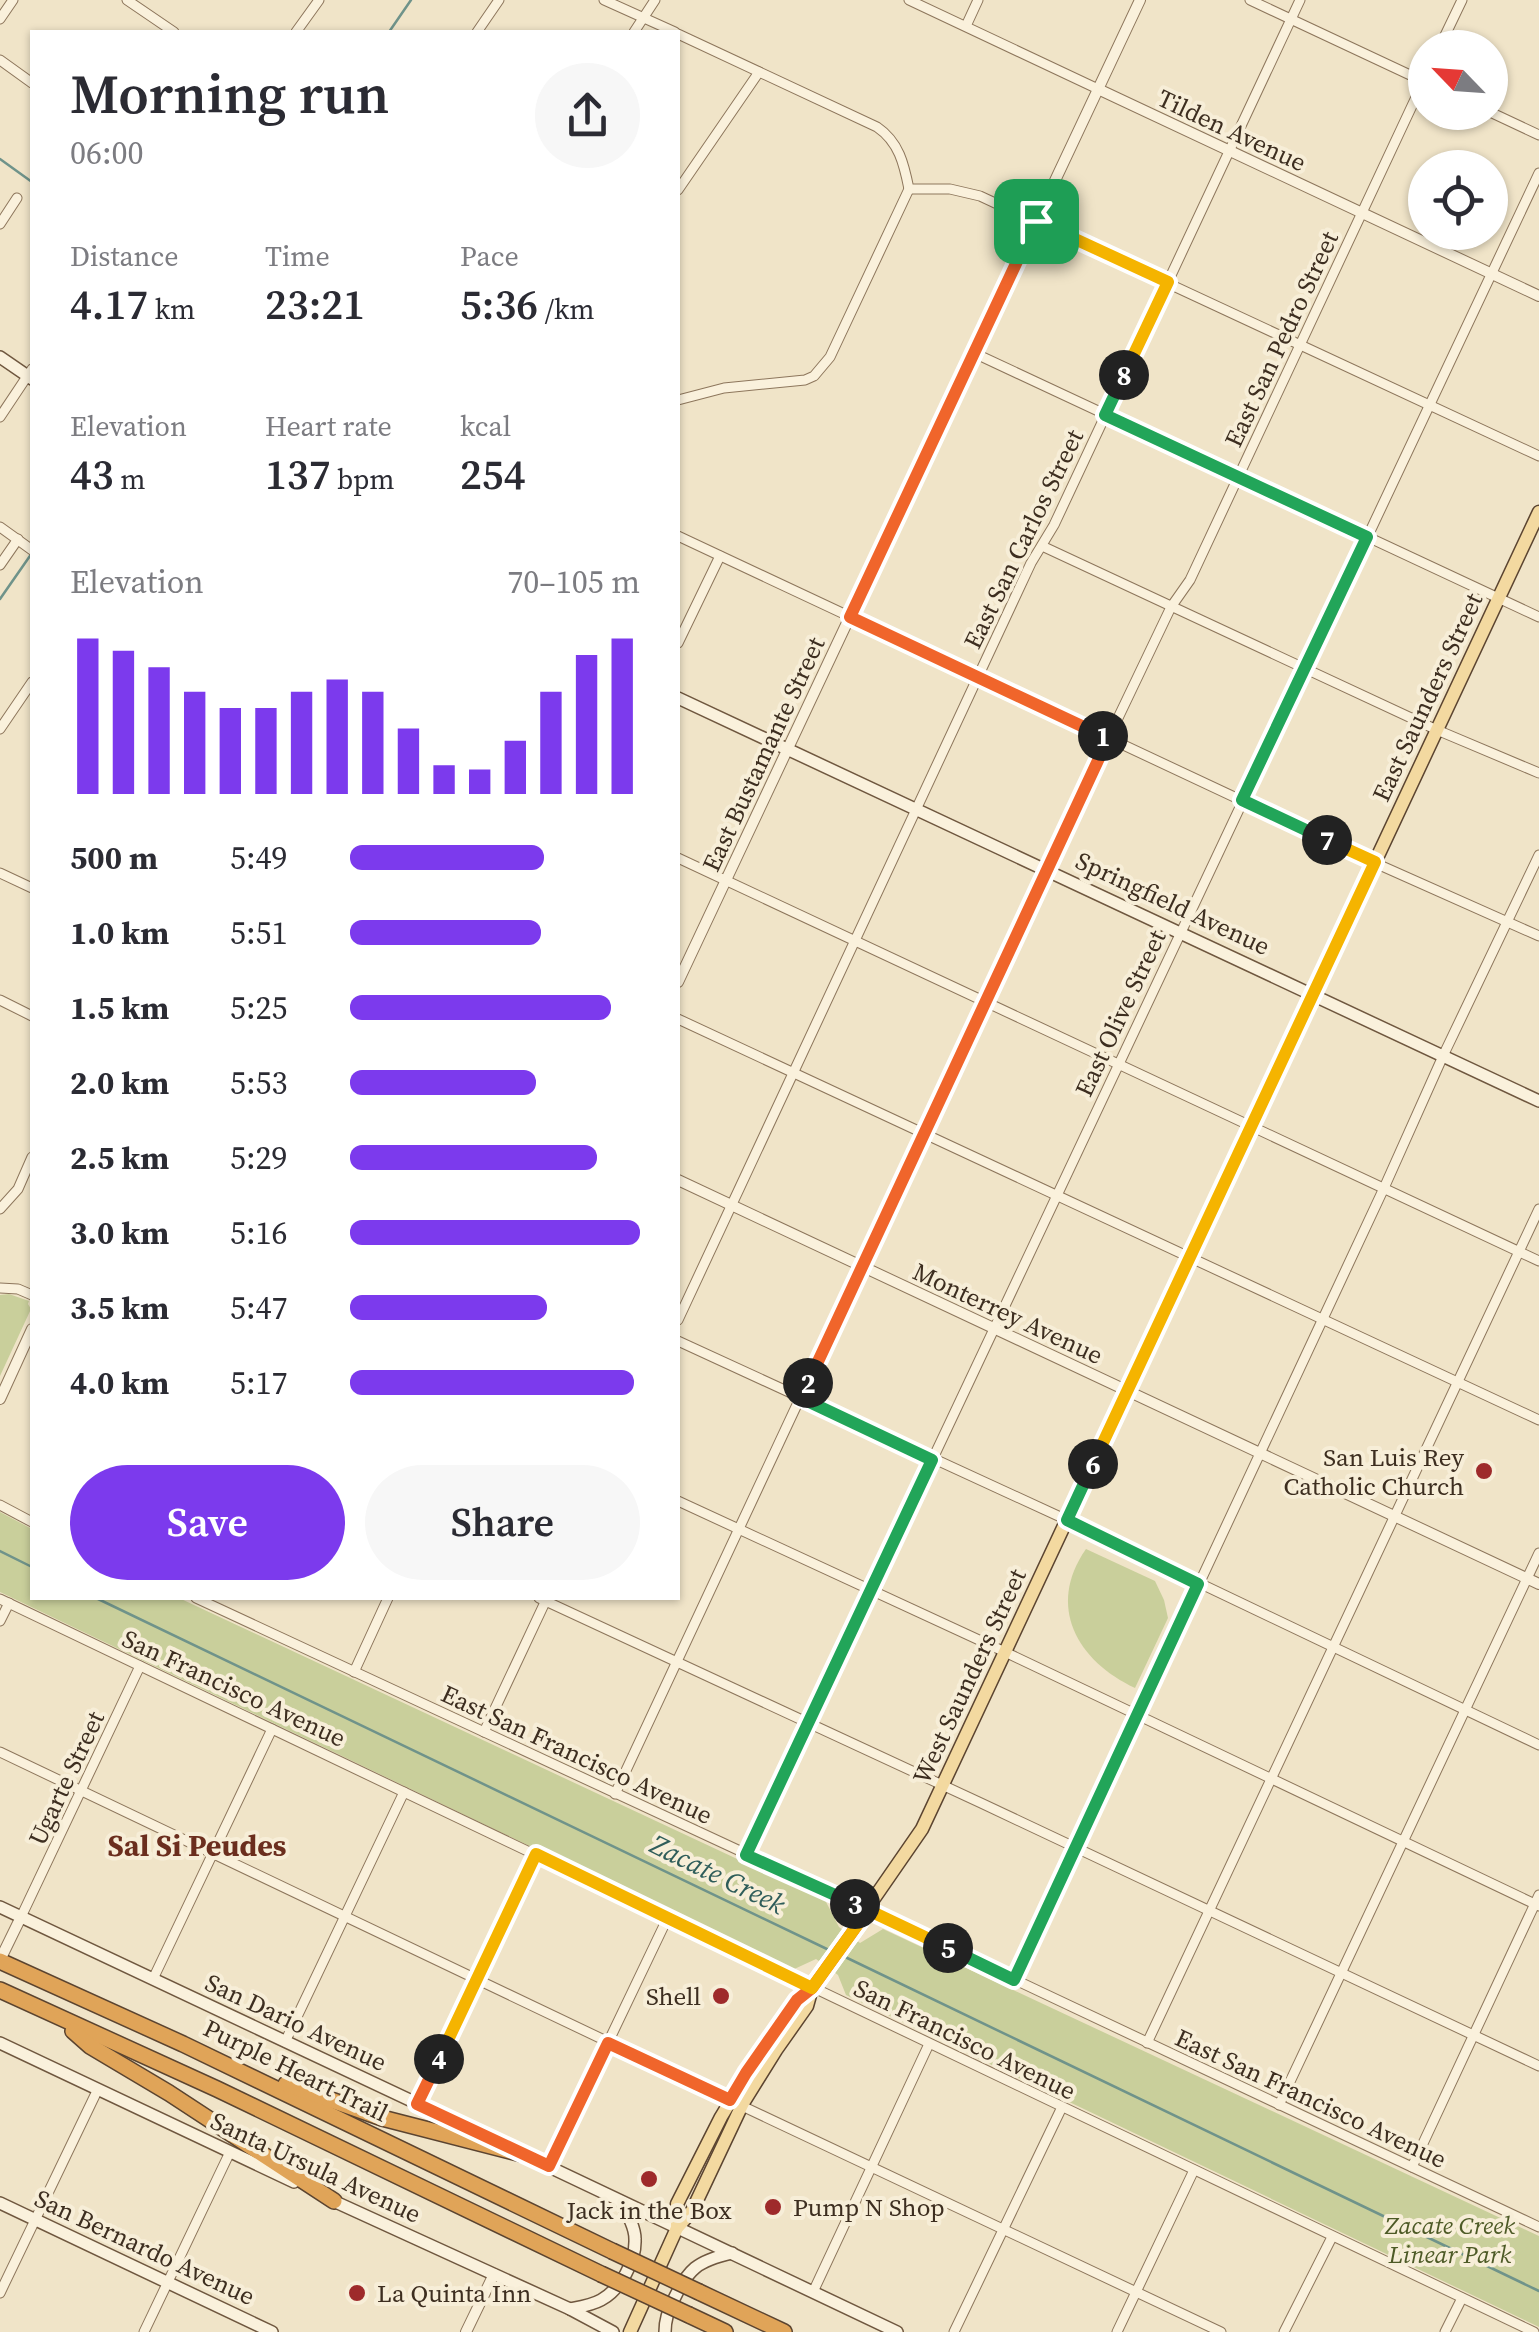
<!DOCTYPE html>
<html lang="en">
<head>
<meta charset="utf-8">
<style>
  body { margin:0; font-family:"Source Serif 4",serif; background:#f7f7f7; color:#2b2b33; height:100vh; display:flex; flex-direction:column; font-size:38px; white-space:nowrap }
  * { box-sizing:border-box; margin:0 }
  p { font-size:32px; color:#7c7c81 }
  .icon { flex:none; width:55px; height:55px; fill:none; stroke:currentColor; stroke-width:2; stroke-linecap:round; stroke-linejoin:round }
  .map { position:relative; flex:1; overflow:hidden }
  .side { position:absolute; left:30px; top:30px; width:650px; height:1570px; display:flex; flex-direction:column; background:#fff; border-radius:0px; box-shadow:0 2px 8px #0004 }
  .side>* { flex:none }
  .needle { width:65px; rotate:295deg }
  .tools { position:absolute; left:1408px; top:30px; display:grid; gap:20px }
  .tools a { display:grid; place-items:center; width:100px; height:100px; border-radius:50%; background:#fff; box-shadow:0 2px 8px #0004; font-size:50px }
  .pin { position:absolute; display:grid; place-items:center; width:85px; height:85px; color:#fff; margin:-42px; border-radius:20px; box-shadow:0 5px 15px #0006 }
  .km { position:absolute; width:50px; height:50px; margin:-25px; border-radius:50%; background:#222; color:#fff; font-size:28px; line-height:50px; text-align:center }
  .round { display:grid; place-items:center; flex:none; width:105px; height:105px; border-radius:52px; background:#f7f7f7 }
  .headline { display:flex; align-items:center; justify-content:space-between; height:170px; padding:0 40px }
  h1 { font-size:55px; font-weight:600; line-height:75px }
  .figures { display:grid; grid-template-columns:repeat(3,1fr); gap:15px; height:170px; padding:10px 40px }
  .figures div { display:grid; align-content:center }
  .figures b { font-size:42px; font-weight:600 }
  .figures small { font-size:28px; font-weight:400 }
  .figures p { font-size:28px }
  .chart { height:280px; padding:20px 40px }
  .chart p { display:flex; justify-content:space-between }
  .chart svg { width:100%; height:180px; margin-top:10px; stroke:#7c3aed; stroke-width:6 }
  .button { display:flex; gap:20px; margin-top:auto; padding:20px 40px }
  .button a { flex:1; height:115px; border-radius:60px; background:#7c3aed; color:#fff; font-size:40px; font-weight:600; line-height:115px; text-align:center }
  .button a+a { background:#f7f7f7; color:#2b2b33 }
  ul { padding:0 40px; list-style:none; font-size:32px }
  li { display:grid; grid-template-columns:160px 120px 1fr; align-items:center; height:75px }
  li i { height:25px; border-radius:12px; background:#7c3aed }
  .map>svg:first-child { display:block }
  .green { fill:#c9cf9b }
  .lines { fill:none; stroke-linecap:round; stroke-linejoin:round }
  .stream { stroke:#6f938a; stroke-width:2.5 }
  .minor-casing { stroke:#8d765c; stroke-width:11 }
  .tertiary-casing { stroke:#8d765c; stroke-width:12 }
  .secondary-casing { stroke:#6f573f; stroke-width:14 }
  .primary-casing { stroke:#5b4430; stroke-width:15 }
  .motorway-casing { stroke:#5b4430; stroke-width:18 }
  .minor { stroke:#faf1dc; stroke-width:9 }
  .tertiary { stroke:#faf1dc; stroke-width:10 }
  .secondary { stroke:#faf1dc; stroke-width:11 }
  .primary { stroke:#f3d9a0; stroke-width:12 }
  .motorway { stroke:#e0a458; stroke-width:15 }
  .motorway-bridge-casing { stroke:#5b4430; stroke-width:18; stroke-linecap:butt }
  .motorway-bridge { stroke:#e0a458; stroke-width:15 }
  .split-1-casing { stroke:#fff; stroke-width:20 }
  .split-2-casing { stroke:#fff; stroke-width:20 }
  .split-3-casing { stroke:#fff; stroke-width:20 }
  .split-4-casing { stroke:#fff; stroke-width:20 }
  .split-5-casing { stroke:#fff; stroke-width:20 }
  .split-6-casing { stroke:#fff; stroke-width:20 }
  .split-7-casing { stroke:#fff; stroke-width:20 }
  .split-8-casing { stroke:#fff; stroke-width:20 }
  .split-9-casing { stroke:#fff; stroke-width:20 }
  .split-1 { stroke:#f0652b; stroke-width:12 }
  .split-2 { stroke:#f0652b; stroke-width:12 }
  .split-3 { stroke:#22a559; stroke-width:12 }
  .split-4 { stroke:#f0652b; stroke-width:12 }
  .split-5 { stroke:#f5b400; stroke-width:12 }
  .split-6 { stroke:#22a559; stroke-width:12 }
  .split-7 { stroke:#f5b400; stroke-width:12 }
  .split-8 { stroke:#22a559; stroke-width:12 }
  .split-9 { stroke:#f5b400; stroke-width:12 }
  .poi-dot { fill:#9e2a2b; stroke:#f7eed8; stroke-width:4 }
  .labels { text-anchor:middle; stroke-width:8; stroke-linejoin:round; paint-order:stroke }
  .street-label { font-size:25px; fill:#3d2e20; stroke:#f7eed8 }
  .poi-label { font-size:25px; fill:#3d2e20; stroke:#f7eed8; text-anchor:end }
  .park-label { font-size:25px; font-style:italic; fill:#4d5a26; stroke:#f7eed8 }
  .water-label { font-size:28px; font-style:italic; fill:#2f5d5a; stroke:#f7eed8 }
  .quarter-label { font-size:30px; font-weight:bold; fill:#6b2e1e; stroke:#f7eed8 }
</style>
</head>
<body>
<div class="map">
<svg width="1539" height="2332" viewBox="0 0 1539 2332">
  <rect width="100%" height="100%" fill="#f0e4c8"/>
  <g class="green">
    <polygon points="9,1294 29,1301 28,1304 31,1309 0,1376 0,1295"/>
    <polygon points="0,1512 32,1529 32,1598 179,1598 825,1900 839,1927 860,1943 883,1929 1539,2236 1539,2327 846,1995 838,1975 816,1959 790,1971 0,1592"/>
    <path d="M1086 1549 1155 1581 1164 1600 1168 1618 1135 1688C1077 1661 1046 1606 1086 1549Z"/>
  </g>
  <g class="lines">
    <g class="stream">
      <polyline points="389,32 411,0"/>
      <polyline points="0,159 32,182"/>
      <polyline points="0,599 32,553"/>
      <polyline points="0,1551 32,1567"/>
      <polyline points="96,1598 829,1950"/>
      <polyline points="841,1955 1539,2291"/>
    </g>
    <defs>
      <g id="minor">
        <polyline points="127,0 174,32"/>
        <polyline points="604,0 675,32"/>
        <polyline points="909,0 1098,89"/>
        <polyline points="1250,0 1425,82"/>
        <polyline points="0,19 13,0"/>
        <polyline points="966,26 978,0"/>
        <polyline points="296,32 319,0"/>
        <polyline points="477,32 499,0"/>
        <polyline points="634,32 655,0"/>
        <path d="M678 34 877 127C899 142 904 164 909 189H950L980 196 1539 456"/>
        <polyline points="1439,48 1462,0"/>
        <polyline points="0,60 32,83"/>
        <polyline points="1490,112 1539,135"/>
        <polyline points="678,190 759,72"/>
        <polyline points="0,224 17,198"/>
        <polyline points="974,353 1539,617"/>
        <polyline points="678,400 724,388 805,380 814,376 830,357 909,189"/>
        <polyline points="0,417 32,369"/>
        <polyline points="0,527 32,550"/>
        <polyline points="678,536 1375,863 1539,936"/>
        <polyline points="1042,546 1437,730 1539,773"/>
        <polyline points="0,565 18,539"/>
        <polyline points="678,643 720,556"/>
        <polyline points="0,729 32,682"/>
        <polyline points="678,858 1539,1261"/>
        <polyline points="0,873 32,888"/>
        <polyline points="0,1000 32,1016"/>
        <path d="M678 1019C964 1154 1252 1285 1539 1420"/>
        <polyline points="0,1209 18,1189 32,1157"/>
        <polyline points="0,1288 18,1289 32,1295"/>
        <polyline points="678,1320 1031,563 1054,525 1300,0"/>
        <polyline points="678,1341 1067,1520 1539,1745"/>
        <polyline points="678,1501 1005,1652 1539,1906"/>
        <polyline points="0,1505 32,1522"/>
        <polyline points="196,1598 867,1910 1539,2227"/>
        <polyline points="539,1598 981,1803 1539,2066"/>
        <polyline points="0,1599 1534,2332"/>
        <polyline points="0,1621 9,1603"/>
        <polyline points="354,1672 388,1598"/>
        <polyline points="484,1732 547,1598"/>
        <polyline points="0,1752 730,2100"/>
        <polyline points="615,1794 1108,739 1171,607 1190,580 1425,78"/>
        <polyline points="746,1855 1539,173"/>
        <polyline points="21,1917 140,1666"/>
        <polyline points="153,1979 272,1729"/>
        <polyline points="1014,1980 1384,1188 1443,1056 1539,855"/>
        <polyline points="285,2042 404,1792"/>
        <polyline points="1147,2043 1539,1209"/>
        <polyline points="417,2104 536,1855"/>
        <polyline points="1279,2105 1539,1553"/>
        <polyline points="742,2106 1221,2332"/>
        <polyline points="549,2166 668,1917"/>
        <polyline points="1412,2167 1539,1895"/>
        <polyline points="813,2292 929,2044"/>
        <polyline points="0,2293 98,2089"/>
        <polyline points="144,2332 230,2152"/>
        <polyline points="954,2332 1062,2107"/>
        <polyline points="1117,2332 1194,2170"/>
        <polyline points="1284,2332 1332,2237"/>
        <polyline points="1445,2332 1462,2298"/>
      </g>
      <g id="tertiary">
        <polyline points="1098,89 1539,296"/>
        <polyline points="678,982 1140,0"/>
        <polyline points="678,1180 1539,1584"/>
        <polyline points="0,1399 32,1329"/>
        <polyline points="0,1960 21,1917"/>
        <polyline points="466,2332 494,2274"/>
      </g>
      <g id="secondary">
        <polyline points="0,357 32,379"/>
        <polyline points="678,698 1539,1101"/>
        <polyline points="0,1907 501,2143"/>
        <polyline points="0,2043 294,2182"/>
        <polyline points="522,2154 897,2332"/>
        <polyline points="329,2199 570,2309 613,2332"/>
        <polyline points="0,2203 272,2332"/>
        <path d="M570 2309C580 2307 592 2305 601 2300 621 2289 636 2261 635 2239 635 2226 626 2212 620 2201"/>
        <path d="M665 2332C665 2320 668 2312 673 2301 688 2269 697 2261 732 2253"/>
      </g>
      <g id="primary">
        <polyline points="677,2228 677,2204 721,2117 765,2044 797,2000 812,1988 922,1829 1539,512"/>
        <polyline points="630,2332 677,2228 692,2211 743,2103 776,2050 807,2006 812,1988"/>
      </g>
      <g id="motorway">
        <polyline points="0,1961 183,2044 612,2251"/>
        <polyline points="0,1990 217,2089 601,2274"/>
        <polyline points="73,2031 90,2046 169,2093 334,2201"/>
        <polyline points="286,2084 382,2118 526,2155"/>
        <polyline points="699,2292 784,2332"/>
        <polyline points="689,2315 725,2332"/>
      </g>
    </defs>
    <use href="#minor" class="minor-casing"/>
    <use href="#tertiary" class="tertiary-casing"/>
    <use href="#secondary" class="secondary-casing"/>
    <use href="#primary" class="primary-casing"/>
    <use href="#motorway" class="motorway-casing"/>
    <use href="#minor" class="minor"/>
    <use href="#tertiary" class="tertiary"/>
    <use href="#secondary" class="secondary"/>
    <use href="#primary" class="primary"/>
    <use href="#motorway" class="motorway"/>
    <defs>
      <g id="motorway-bridge">
        <polyline points="612,2251 699,2292"/>
        <polyline points="601,2274 689,2315"/>
      </g>
    </defs>
    <use href="#motorway-bridge" class="motorway-bridge-casing"/>
    <use href="#motorway-bridge" class="motorway-bridge"/>
  </g>
  <g class="lines">
    <defs>
      <polyline id="split-1" points="1036,221 850,617 1103,736"/>
      <polyline id="split-2" points="808,1383 1108,739 1103,736"/>
      <polyline id="split-3" points="808,1383 801,1398 932,1460 746,1855 855,1904"/>
      <polyline id="split-4" points="439,2059 417,2104 549,2166 608,2043 730,2100 746,2073 797,2000 812,1988 868,1910 855,1904"/>
      <polyline id="split-5" points="439,2059 536,1854 812,1988 868,1910 948,1948"/>
      <polyline id="split-6" points="948,1948 1014,1980 1198,1584 1067,1520 1093,1464"/>
      <polyline id="split-7" points="1093,1464 1375,862 1327,840"/>
      <polyline id="split-8" points="1124,375 1105,415 1367,537 1242,800 1327,840"/>
      <polyline id="split-9" points="1036,221 1168,282 1124,375"/>
    </defs>
    <use href="#split-1" class="split-1-casing"/>
    <use href="#split-2" class="split-2-casing"/>
    <use href="#split-3" class="split-3-casing"/>
    <use href="#split-4" class="split-4-casing"/>
    <use href="#split-5" class="split-5-casing"/>
    <use href="#split-6" class="split-6-casing"/>
    <use href="#split-7" class="split-7-casing"/>
    <use href="#split-8" class="split-8-casing"/>
    <use href="#split-9" class="split-9-casing"/>
    <use href="#split-1" class="split-1"/>
    <use href="#split-2" class="split-2"/>
    <use href="#split-3" class="split-3"/>
    <use href="#split-4" class="split-4"/>
    <use href="#split-5" class="split-5"/>
    <use href="#split-6" class="split-6"/>
    <use href="#split-7" class="split-7"/>
    <use href="#split-8" class="split-8"/>
    <use href="#split-9" class="split-9"/>
  </g>
  <g class="poi-dot">
    <circle cx="1484" cy="1471" r="10"/>
    <circle cx="721" cy="1996" r="10"/>
    <circle cx="649" cy="2179" r="10"/>
    <circle cx="773" cy="2207" r="10"/>
    <circle cx="357" cy="2293" r="10"/>
  </g>
  <g class="labels">
    <g class="street-label">
      <text transform="translate(1232 130) rotate(25)" y="9">Tilden Avenue</text>
      <text transform="translate(1281 339) rotate(-65)" y="9">East San Pedro Street</text>
      <text transform="translate(1023 539) rotate(-64)" y="9">East San Carlos Street</text>
      <text transform="translate(1427 697) rotate(-65)" y="9">East Saunders Street</text>
      <text transform="translate(763 754) rotate(-65)" y="9">East Bustamante Street</text>
      <text transform="translate(1173 903) rotate(25)" y="9">Springfield Avenue</text>
      <text transform="translate(1120 1013) rotate(-65)" y="9">East Olive Street</text>
      <text transform="translate(1008 1313) rotate(25)" y="9">Monterrey Avenue</text>
      <text transform="translate(969 1676) rotate(-65)" y="9">West Saunders Street</text>
      <text transform="translate(234 1688) rotate(25)" y="9">San Francisco Avenue</text>
      <text transform="translate(577 1754) rotate(25)" y="9">East San Francisco Avenue</text>
      <text transform="translate(66 1778) rotate(-65)" y="9">Ugarte Street</text>
      <text transform="translate(296 2022) rotate(25)" y="9">San Dario Avenue</text>
      <text transform="translate(965 2039) rotate(26)" y="9">San Francisco Avenue</text>
      <text transform="translate(296 2070) rotate(26)" y="9">Purple Heart Trail</text>
      <text transform="translate(1311 2098) rotate(25)" y="9">East San Francisco Avenue</text>
      <text transform="translate(316 2167) rotate(25)" y="9">Santa Ursula Avenue</text>
      <text transform="translate(145 2247) rotate(25)" y="9">San Bernardo Avenue</text>
    </g>
    <g class="poi-label">
      <text x="1464" y="1466">San Luis Rey<tspan x="1464" dy="29">Catholic Church</tspan></text>
      <text x="701" y="2005">Shell</text>
      <text x="793" y="2216" text-anchor="start">Pump N Shop</text>
      <text x="649" y="2219" text-anchor="middle">Jack in the Box</text>
      <text x="377" y="2302" text-anchor="start">La Quinta Inn</text>
    </g>
    <g class="park-label">
      <text x="1450" y="2234">Zacate Creek<tspan x="1450" dy="29">Linear Park</tspan></text>
    </g>
    <g class="water-label">
      <text transform="translate(718 1874) rotate(26)" y="10">Zacate Creek</text>
    </g>
    <g class="quarter-label">
      <text x="197" y="1856">Sal Si Peudes</text>
    </g>
  </g>
</svg>
<div class="tools">
<a><svg class="needle" viewBox="-14 -14 28 28"><path d="M0-13l5 13h-10z" fill="#e53935"/><path d="M0 13l5-13h-10z" fill="#7c7c81"/></svg></a>
<a><svg class="icon" aria-label="locate" viewBox="0 0 24 24"><circle cx="12" cy="12" r="6"/><path d="M12 2v4M12 18v4M2 12h4M18 12h4"/></svg></a>
</div>
<div class="pin" style="left:1036px;top:221px;background:#1e9e55"><svg class="icon" aria-label="arrive" viewBox="0 0 24 24"><path d="M6 21V4h12l-3 4 3 4H6"/></svg></div>
<b class="km" style="left:1103px;top:736px">1</b>
<b class="km" style="left:808px;top:1383px">2</b>
<b class="km" style="left:855px;top:1904px">3</b>
<b class="km" style="left:439px;top:2059px">4</b>
<b class="km" style="left:948px;top:1948px">5</b>
<b class="km" style="left:1093px;top:1464px">6</b>
<b class="km" style="left:1327px;top:840px">7</b>
<b class="km" style="left:1124px;top:375px">8</b>
<section class="side">
<div class="headline"><div><h1>Morning run</h1><p>06:00</p></div><a class="round"><svg class="icon" aria-label="share" viewBox="0 0 24 24"><path d="M12 15V3M7 8l5-5 5 5M5 13v7h14v-7"/></svg></a></div>
<div class="figures">
<div><p>Distance</p><b>4.17<small> km</small></b></div>
<div><p>Time</p><b>23:21</b></div>
<div><p>Pace</p><b>5:36<small> /km</small></b></div>
</div>
<div class="figures">
<div><p>Elevation</p><b>43<small> m</small></b></div>
<div><p>Heart rate</p><b>137<small> bpm</small></b></div>
<div><p>kcal</p><b>254</b></div>
</div>
<div class="chart"><p><span>Elevation</span>70–105 m</p>
<svg viewBox="0 0 160 44" preserveAspectRatio="none"><path d="M5 44V6M15 44V9M25 44V13M35 44V19M45 44V23M55 44V23M65 44V19M75 44V16M85 44V19M95 44V28M105 44V37M115 44V38M125 44V31M135 44V19M145 44V10M155 44V6"/></svg>
</div>
<ul>
<li><b>500 m</b>5:49<i style="width:67%"></i></li>
<li><b>1.0 km</b>5:51<i style="width:66%"></i></li>
<li><b>1.5 km</b>5:25<i style="width:90%"></i></li>
<li><b>2.0 km</b>5:53<i style="width:64%"></i></li>
<li><b>2.5 km</b>5:29<i style="width:85%"></i></li>
<li><b>3.0 km</b>5:16<i style="width:100%"></i></li>
<li><b>3.5 km</b>5:47<i style="width:68%"></i></li>
<li><b>4.0 km</b>5:17<i style="width:98%"></i></li>
</ul>
<div class="button"><a>Save</a><a>Share</a></div>
</section>
</div>
</body>
</html>
